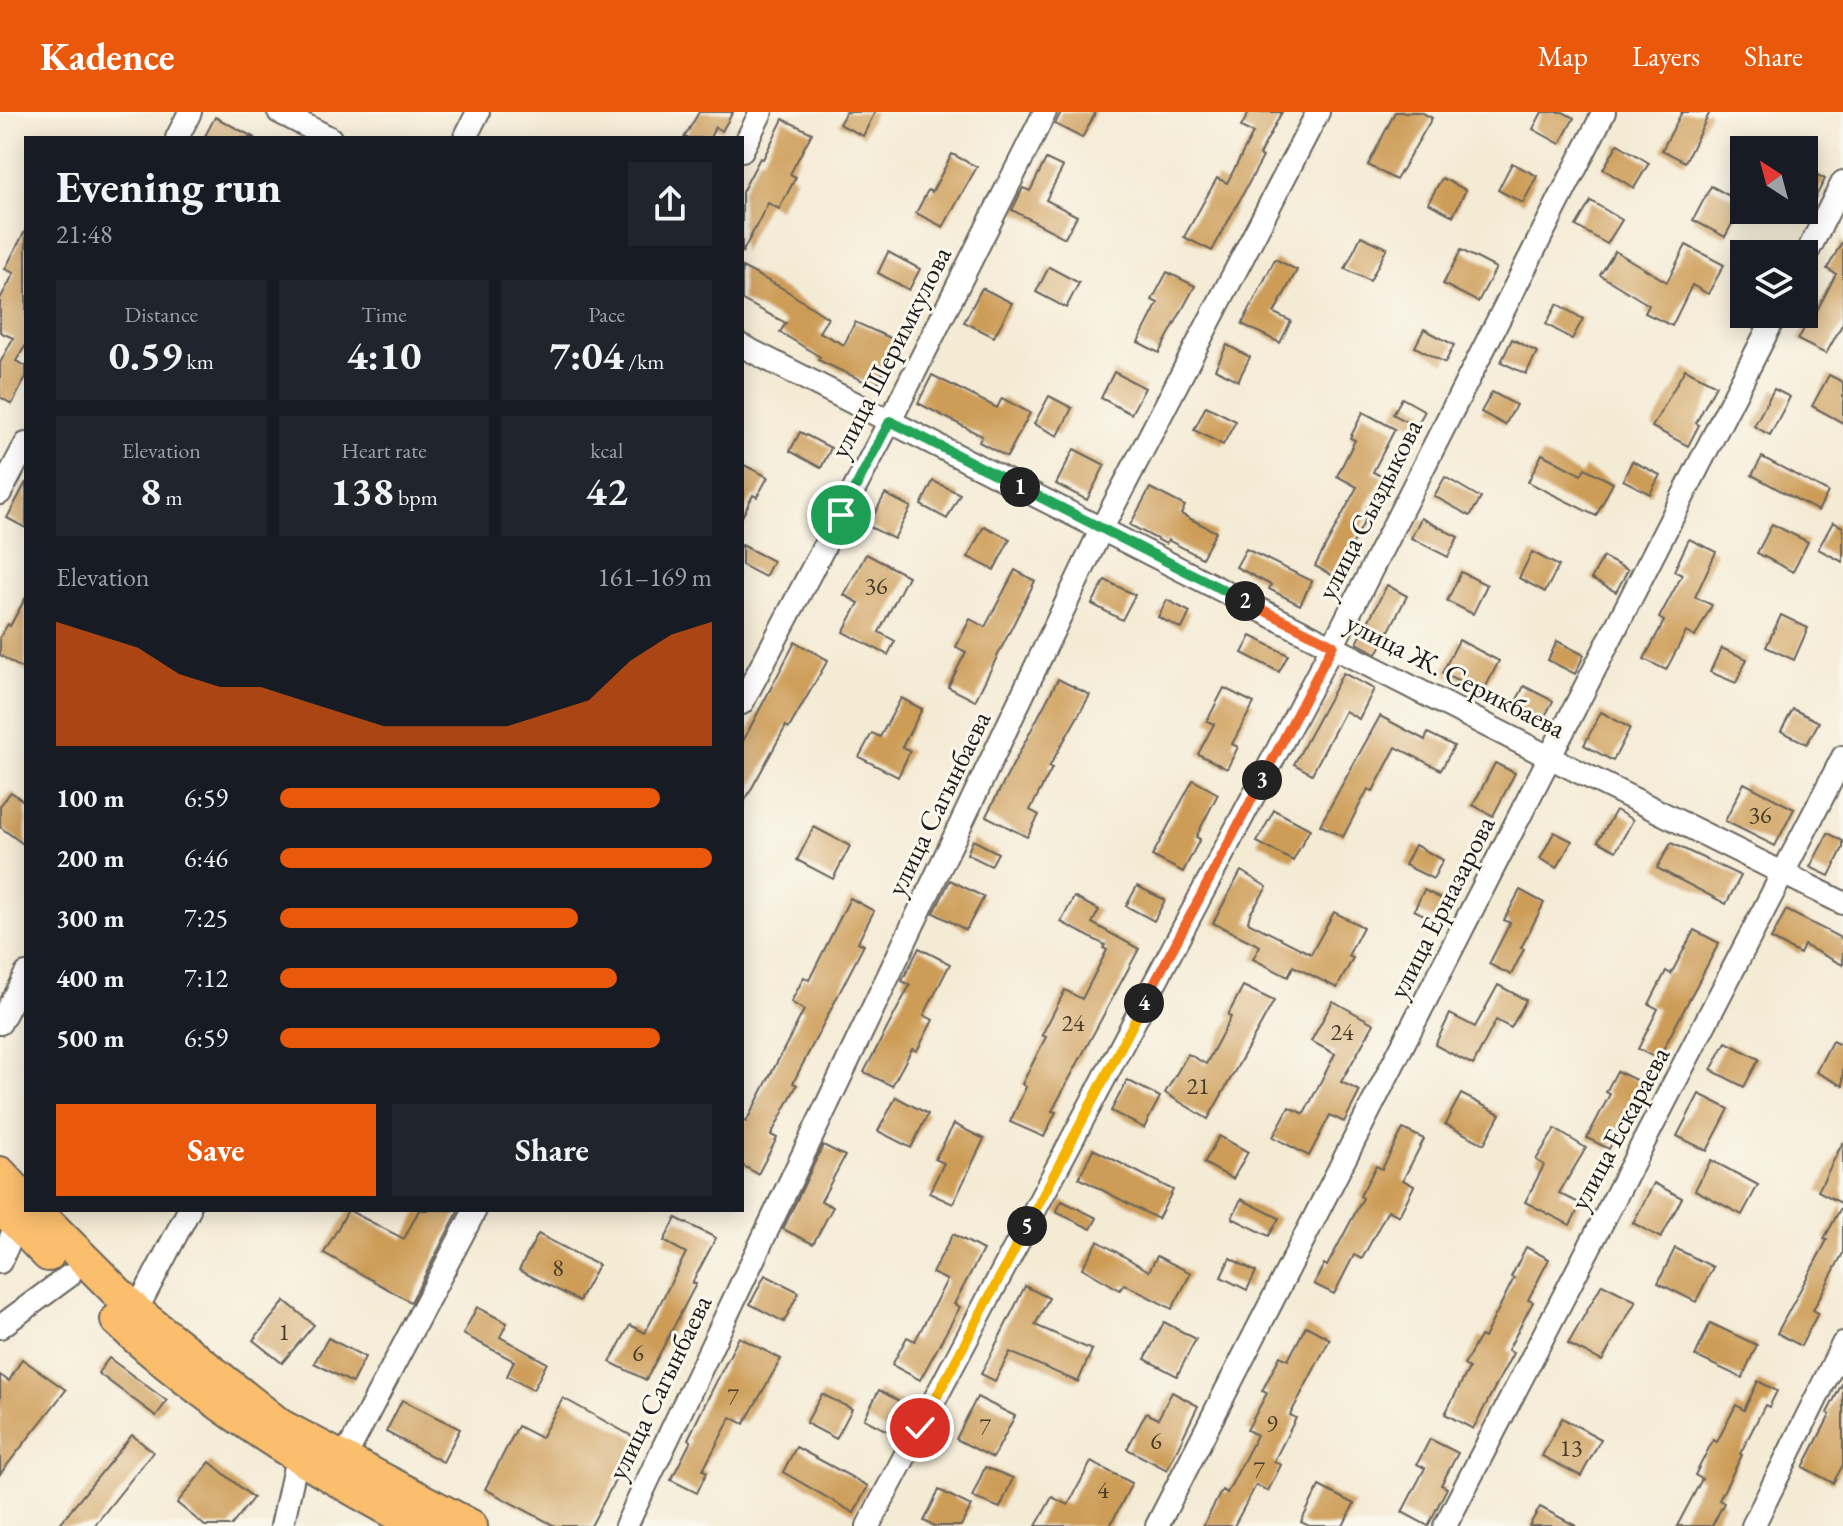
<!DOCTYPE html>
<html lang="en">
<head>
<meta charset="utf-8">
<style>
  body { margin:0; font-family:"EB Garamond",serif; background:#20242c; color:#f1f3f6; height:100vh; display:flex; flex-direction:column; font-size:30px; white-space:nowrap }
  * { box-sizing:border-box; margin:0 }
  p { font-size:26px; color:#9ea1a6 }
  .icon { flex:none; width:44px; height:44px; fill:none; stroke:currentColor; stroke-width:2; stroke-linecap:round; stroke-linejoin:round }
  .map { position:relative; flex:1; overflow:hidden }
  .side { position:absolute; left:24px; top:24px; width:720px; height:1076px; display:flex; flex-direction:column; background:#171b24; border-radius:0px; box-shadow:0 4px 20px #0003 }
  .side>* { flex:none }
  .needle { width:52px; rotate:324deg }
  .fabs { position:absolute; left:1730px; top:24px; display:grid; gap:16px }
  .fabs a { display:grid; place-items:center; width:88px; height:88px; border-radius:0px; background:#171b24; box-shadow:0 4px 20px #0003; font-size:40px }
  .pin { position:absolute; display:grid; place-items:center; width:68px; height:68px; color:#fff; margin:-34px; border:4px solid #fff; border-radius:50%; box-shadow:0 2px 8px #0007 }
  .km { position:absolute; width:40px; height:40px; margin:-20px; border-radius:50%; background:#222; color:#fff; font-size:22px; line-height:40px; text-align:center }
  .round { display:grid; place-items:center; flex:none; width:84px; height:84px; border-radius:0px; background:#20242c }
  .summary { display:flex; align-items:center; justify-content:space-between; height:136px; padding:0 32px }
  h1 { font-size:44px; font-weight:700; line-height:60px }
  .figures { display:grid; grid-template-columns:repeat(3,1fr); gap:12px; height:136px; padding:8px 32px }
  .figures div { display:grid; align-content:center; border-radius:0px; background:#20242c; text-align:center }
  .figures b { font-size:40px; font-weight:700 }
  .figures small { font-size:22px; font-weight:400 }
  .figures p { font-size:22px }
  .chart { height:224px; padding:16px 32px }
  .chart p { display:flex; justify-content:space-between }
  .chart svg { width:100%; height:144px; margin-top:8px; fill:#ea580c; opacity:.7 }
  .cta { display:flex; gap:16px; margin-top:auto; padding:16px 32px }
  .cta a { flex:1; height:92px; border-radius:0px; background:#ea580c; color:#fff; font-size:32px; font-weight:700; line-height:92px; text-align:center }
  .cta a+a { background:#20242c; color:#f1f3f6 }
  ul { padding:0 32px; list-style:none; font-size:26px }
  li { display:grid; grid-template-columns:128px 96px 1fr; align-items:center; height:60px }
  li i { height:20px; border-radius:10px; background:#ea580c }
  header { display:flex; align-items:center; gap:48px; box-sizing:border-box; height:112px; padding:0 40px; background:#ea580c; color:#fff }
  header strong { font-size:38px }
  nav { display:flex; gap:44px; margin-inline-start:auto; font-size:28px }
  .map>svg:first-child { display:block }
  .building { fill:#cd9d59 }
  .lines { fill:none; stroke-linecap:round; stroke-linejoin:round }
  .minor-casing { stroke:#68645d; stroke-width:26 }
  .highway-casing { stroke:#68645d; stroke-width:36 }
  .minor { stroke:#fff; stroke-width:22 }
  .highway { stroke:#fabe6d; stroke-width:32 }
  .split-1-casing { stroke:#fff; stroke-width:16 }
  .split-2-casing { stroke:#fff; stroke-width:16 }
  .split-3-casing { stroke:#fff; stroke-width:16 }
  .split-4-casing { stroke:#fff; stroke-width:16 }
  .split-5-casing { stroke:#fff; stroke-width:16 }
  .split-6-casing { stroke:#fff; stroke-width:16 }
  .split-1 { stroke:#22a559; stroke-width:10 }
  .split-2 { stroke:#22a559; stroke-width:10 }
  .split-3 { stroke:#f0652b; stroke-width:10 }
  .split-4 { stroke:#f0652b; stroke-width:10 }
  .split-5 { stroke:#f5b400; stroke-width:10 }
  .split-6 { stroke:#f5b400; stroke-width:10 }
  .labels { text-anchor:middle; stroke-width:6; stroke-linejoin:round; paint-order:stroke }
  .number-label { font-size:24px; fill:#483c2b }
  .street-label { font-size:28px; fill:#1c1c1c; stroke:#fbf7ec }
</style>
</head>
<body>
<header>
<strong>Kadence</strong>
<nav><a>Map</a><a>Layers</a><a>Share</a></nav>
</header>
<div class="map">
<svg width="1843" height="1414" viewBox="0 0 1843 1414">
  <rect width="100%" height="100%" fill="#fbf7ec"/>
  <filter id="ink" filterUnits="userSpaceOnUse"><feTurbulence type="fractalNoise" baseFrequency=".0125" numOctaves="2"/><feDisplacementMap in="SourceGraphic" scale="16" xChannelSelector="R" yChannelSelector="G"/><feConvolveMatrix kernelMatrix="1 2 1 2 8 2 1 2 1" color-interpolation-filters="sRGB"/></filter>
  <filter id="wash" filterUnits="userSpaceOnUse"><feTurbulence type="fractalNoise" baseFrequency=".006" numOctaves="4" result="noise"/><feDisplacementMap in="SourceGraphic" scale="32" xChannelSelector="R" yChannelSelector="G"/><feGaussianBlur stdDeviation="1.8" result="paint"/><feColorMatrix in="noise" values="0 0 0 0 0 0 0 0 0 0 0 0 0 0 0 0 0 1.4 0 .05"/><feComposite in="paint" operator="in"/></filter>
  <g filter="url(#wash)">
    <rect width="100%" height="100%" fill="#f4ebd5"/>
    <g id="blocks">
      <g class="building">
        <polygon points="699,0 733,0 722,19 715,15 710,26 684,26"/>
        <polygon points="846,0 875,0 863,24 839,12"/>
        <polygon points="1061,0 1096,0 1082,26 1055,12"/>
        <polygon points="1249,0 1282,0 1259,43 1263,45 1212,139 1184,125 1217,66 1227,71 1253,21 1241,15"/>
        <polygon points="1395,0 1421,0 1432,6 1396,68 1368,53"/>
        <polygon points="1542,0 1563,0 1574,6 1560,32 1533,17"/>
        <polygon points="1682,0 1710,0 1685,50 1662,38"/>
        <polygon points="215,5 255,26 204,26"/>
        <polygon points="783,7 812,21 790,62 796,65 779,97 768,91 742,141 742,80 760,46 763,47"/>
        <polygon points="1618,32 1649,51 1634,76 1603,57"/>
        <polygon points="952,42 977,55 943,115 916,101 928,78 932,80"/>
        <polygon points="1046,47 1063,55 1046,88 1077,104 1065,126 1012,98 1023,76 1030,79"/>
        <polygon points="1512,51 1537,64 1523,91 1498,78"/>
        <polygon points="1804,56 1825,67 1804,107"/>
        <polygon points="1442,66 1466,78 1453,104 1428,91"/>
        <polygon points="1711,74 1743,91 1725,125 1693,108"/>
        <polygon points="1591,89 1622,108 1607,132 1576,114"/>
        <polygon points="26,117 26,233 16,249 26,254 26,265 12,292 0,285 0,251 13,226 0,220 0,187 14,161 5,157"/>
        <polygon points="1361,124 1387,136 1370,169 1345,157"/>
        <polygon points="1843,128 1843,211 1826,242 1798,228 1809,207 1812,208 1836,162 1827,157"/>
        <polygon points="1686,133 1724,153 1708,182 1692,173 1672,214 1645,201 1649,193 1600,163 1615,139 1667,170"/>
        <polygon points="1461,138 1496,156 1478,190 1443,172"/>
        <polygon points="888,140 920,157 909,178 878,161"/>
        <polygon points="1275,147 1297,158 1274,201 1291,209 1280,231 1242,212"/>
        <polygon points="742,155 784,177 828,206 819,220 844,233 855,210 897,229 876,275 818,248 820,245 780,220 786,211 742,188"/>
        <polygon points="1049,155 1079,171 1066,196 1036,180"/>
        <polygon points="1167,160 1195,174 1159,241 1138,230 1158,191 1152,188"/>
        <polygon points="982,176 1012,191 994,225 964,210"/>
        <polygon points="1557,192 1583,207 1572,227 1546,212"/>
        <polygon points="1424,217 1454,233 1445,251 1415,235"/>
        <polygon points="1512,227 1537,240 1526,262 1501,250"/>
        <polygon points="1227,233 1250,245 1238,269 1215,257"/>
        <polygon points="1685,257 1716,273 1696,311 1699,313 1688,334 1652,315"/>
        <polygon points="1114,260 1145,276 1131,302 1101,286"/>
        <polygon points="932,263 997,296 1002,286 1030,301 1007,345 979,330 982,324 918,291"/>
        <polygon points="1829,263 1843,270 1843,311 1812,294"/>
        <polygon points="1774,277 1790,285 1770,323 1754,314"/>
        <polygon points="1492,280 1516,293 1505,313 1481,300"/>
        <polygon points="1049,284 1072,296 1058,324 1034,312"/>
        <polygon points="1402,286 1425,299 1416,315 1393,302"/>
        <polygon points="1206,294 1236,309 1223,333 1194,318"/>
        <polygon points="1363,300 1395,317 1373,360 1383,365 1364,400 1368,403 1335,465 1315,454 1357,375 1337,364 1355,328 1350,326"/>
        <polygon points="800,320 831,336 821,356 790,339"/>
        <polygon points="1074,337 1105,353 1087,388 1056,372"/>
        <polygon points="1542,342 1581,363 1585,356 1613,371 1596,404 1528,370"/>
        <polygon points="1762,345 1828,380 1818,399 1752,363"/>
        <polygon points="1632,349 1660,363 1650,382 1623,368"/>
        <polygon points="742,352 768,365 757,385 753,383 742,405"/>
        <polygon points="1445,365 1481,386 1470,404 1434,384"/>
        <polygon points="933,369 960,382 947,407 921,393"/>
        <polygon points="26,370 26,416 7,406"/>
        <polygon points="1150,376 1185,394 1181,402 1216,420 1202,446 1168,428 1166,432 1130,413"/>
        <polygon points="885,382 911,395 894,427 868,414"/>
        <polygon points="1421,406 1458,425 1448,445 1411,426"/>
        <polygon points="1833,410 1843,415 1843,450 1818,437"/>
        <polygon points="1772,412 1808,430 1793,460 1757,441"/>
        <polygon points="984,414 1010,427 994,458 968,445"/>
        <polygon points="1689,427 1716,440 1695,485 1712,493 1695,525 1686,520 1666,558 1644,547 1664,509 1659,506 1682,463 1674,459"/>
        <polygon points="742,433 773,449 765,465 742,453"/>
        <polygon points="1246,437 1312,469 1300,493 1269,477 1271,473 1236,455"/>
        <polygon points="1532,440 1559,454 1545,480 1519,466"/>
        <polygon points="866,442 908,464 879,520 895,529 888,543 843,520 859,491 844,483"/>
        <polygon points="1603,445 1628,458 1616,480 1591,467"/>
        <polygon points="1015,458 1035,469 975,589 948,575 966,540 956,535 970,507 985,515"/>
        <polygon points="1461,460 1487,473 1473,502 1447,489"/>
        <polygon points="1105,468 1135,483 1122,508 1092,492"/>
        <polygon points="1387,473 1407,484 1377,542 1357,531"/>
        <polygon points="26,485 26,559 0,543 0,525 8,512 10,514"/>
        <polygon points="1167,488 1190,500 1182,517 1158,505"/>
        <polygon points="1781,503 1808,516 1794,548 1766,535"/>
        <polygon points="1251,524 1288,543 1279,560 1242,541"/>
        <polygon points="1459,528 1499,549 1482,582 1442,561"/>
        <polygon points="1557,529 1584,543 1575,562 1548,548"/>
        <polygon points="795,530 828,548 789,616 786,614 742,694 742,631"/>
        <polygon points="1721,536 1747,547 1736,571 1710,560"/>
        <polygon points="1343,561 1374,577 1359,607 1345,599 1312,662 1294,652"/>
        <polygon points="1058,567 1090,583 1049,655 1052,656 1030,698 1039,703 1027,725 986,704"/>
        <polygon points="1524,574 1553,589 1541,612 1512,597"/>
        <polygon points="1224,576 1254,591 1232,632 1238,635 1227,657 1198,642 1214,612 1207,609"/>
        <polygon points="901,586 922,597 902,635 910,639 898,665 859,645 872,621 880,625"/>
        <polygon points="1793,597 1819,610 1807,632 1781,619"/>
        <polygon points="1601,600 1630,616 1613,649 1584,633"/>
        <polygon points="1380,604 1425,628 1428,621 1454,634 1441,658 1396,635 1373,679 1368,677 1343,725 1320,713"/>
        <polygon points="1495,651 1515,661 1493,704 1473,693"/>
        <polygon points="1193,668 1218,682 1196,725 1200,727 1183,760 1152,744"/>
        <polygon points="1744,671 1794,697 1775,734 1725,709"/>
        <polygon points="11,680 26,691 26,734 0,715 0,694"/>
        <polygon points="1274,698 1310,717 1293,749 1257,730"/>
        <polygon points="1616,698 1633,708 1616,739 1598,729"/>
        <polygon points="814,715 850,734 833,767 797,748"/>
        <polygon points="1554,720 1572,729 1557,756 1540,747"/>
        <polygon points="1828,721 1843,729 1843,736 1829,764 1810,755"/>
        <polygon points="973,728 998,741 991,754 967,742"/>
        <polygon points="1671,731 1741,764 1726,792 1657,756"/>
        <polygon points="1415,733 1443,748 1433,767 1405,753"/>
        <polygon points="1241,759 1267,775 1250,802 1248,810 1311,842 1334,800 1363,815 1348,844 1353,846 1337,876 1293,854 1288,865 1253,847 1260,834 1213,811"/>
        <polygon points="950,768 984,785 966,818 934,801"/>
        <polygon points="1137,774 1165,788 1154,809 1126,794"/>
        <polygon points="1424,778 1452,792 1442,812 1414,798"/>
        <polygon points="1520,778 1544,791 1521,836 1524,837 1511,863 1489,852 1510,811 1504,808"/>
        <polygon points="1074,785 1099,798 1092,811 1139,837 1052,999 1056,1000 1044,1025 1010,1010 1026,975 1022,972 1046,925 1042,923 1065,878 1082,887 1107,838 1103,836 1105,833 1061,810"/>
        <polygon points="850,786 874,799 858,830 864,833 793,971 797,973 771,1023 777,1026 758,1062 742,1053 742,1008 746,1010 804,898 791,890 804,865 809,868"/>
        <polygon points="1786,798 1843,827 1843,853 1804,833 1800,842 1771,827"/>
        <polygon points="1694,818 1719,831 1658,947 1638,937 1658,897 1649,892 1666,859 1671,862"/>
        <polygon points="919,836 950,852 924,903 933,908 917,939 912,937 892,974 864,960 910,873 902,869"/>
        <polygon points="1498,873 1526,888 1511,916 1496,908 1473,953 1435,933 1450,902 1475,915"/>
        <polygon points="1243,874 1274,889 1208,1007 1165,981 1188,942 1206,952 1231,905 1228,903"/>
        <polygon points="1333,889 1374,912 1341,970 1360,979 1344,1010 1330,1003 1309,1044 1273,1025 1289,995 1304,1002 1335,942 1311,929"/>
        <polygon points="1832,929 1843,934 1843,974 1816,960"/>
        <polygon points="1726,930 1759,947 1744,975 1711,958"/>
        <polygon points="1617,959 1642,971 1609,1037 1587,1026 1610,982 1606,980"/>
        <polygon points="1127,968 1160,985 1144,1016 1111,999"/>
        <polygon points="1461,982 1500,1002 1484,1032 1445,1012"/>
        <polygon points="1699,982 1729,997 1707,1039 1677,1024"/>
        <polygon points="896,985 928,1002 911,1036 878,1019"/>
        <polygon points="954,1012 984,1027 953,1092 929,1081 944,1051 935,1047"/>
        <polygon points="1403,1017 1424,1027 1403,1068 1414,1074 1399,1104 1388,1098 1362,1147 1354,1143 1334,1182 1314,1172 1324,1152 1327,1154 1363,1086 1360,1084 1376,1054 1382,1057"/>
        <polygon points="1555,1017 1586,1036 1559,1081 1581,1092 1570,1113 1525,1090 1544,1053 1536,1048"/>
        <polygon points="1219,1024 1248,1040 1233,1067 1204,1051"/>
        <polygon points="1843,1030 1843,1141 1813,1198 1818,1201 1801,1234 1777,1221 1827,1128 1824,1127 1843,1092 1818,1079"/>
        <polygon points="823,1033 845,1044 821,1089 833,1095 813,1132 783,1117"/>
        <polygon points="1093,1037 1173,1078 1158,1107 1079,1066"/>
        <polygon points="1711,1048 1758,1073 1742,1103 1695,1078"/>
        <polygon points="1654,1071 1682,1086 1661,1126 1633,1111"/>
        <polygon points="1241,1087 1279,1106 1269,1124 1232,1106"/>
        <polygon points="1062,1089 1097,1106 1091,1117 1056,1100"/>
        <polygon points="348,1098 404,1127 419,1098 459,1098 411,1190 324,1141"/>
        <polygon points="676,1106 716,1126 692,1171 696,1172 646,1268 610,1250 630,1213 645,1221 686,1141 664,1129"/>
        <polygon points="538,1122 598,1153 579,1189 519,1158"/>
        <polygon points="953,1122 983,1138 954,1192 960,1195 920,1268 892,1253 907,1225 915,1229 947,1168 932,1161"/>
        <polygon points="1098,1129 1149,1159 1157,1144 1191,1161 1172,1197 1124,1172 1120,1178 1082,1156"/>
        <polygon points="1526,1135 1549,1147 1528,1188 1533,1190 1508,1238 1513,1241 1473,1317 1445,1302 1469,1256 1464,1253 1480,1224 1484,1226 1514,1166 1511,1165"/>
        <polygon points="1675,1136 1713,1155 1696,1190 1658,1171"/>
        <polygon points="1230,1146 1256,1160 1247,1178 1221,1165"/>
        <polygon points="765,1163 799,1180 784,1210 750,1192"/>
        <polygon points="1602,1172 1636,1189 1602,1249 1568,1232"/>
        <polygon points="1025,1174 1049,1186 1035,1213 1092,1238 1078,1270 1010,1240 995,1269 981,1262"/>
        <polygon points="285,1189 314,1213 282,1251 253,1228"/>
        <polygon points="477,1195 507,1211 500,1225 547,1251 533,1278 507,1264 514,1249 463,1222"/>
        <polygon points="1164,1210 1196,1227 1177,1264 1145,1247"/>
        <polygon points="1710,1211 1757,1233 1742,1266 1695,1244"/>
        <polygon points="1306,1214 1330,1227 1290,1303 1296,1306 1274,1349 1281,1353 1268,1379 1256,1373 1234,1414 1203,1414 1222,1378 1227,1381 1257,1323 1247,1318 1267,1281 1262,1279 1280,1244 1288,1248"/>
        <polygon points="739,1225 781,1247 744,1312 731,1305 703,1358 707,1360 697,1381 671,1368 691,1329 688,1327 705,1292"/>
        <polygon points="328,1226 365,1245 352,1271 314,1251"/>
        <polygon points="109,1246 167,1289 156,1304 98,1261"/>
        <polygon points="22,1247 66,1278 0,1362 0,1263 9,1269"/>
        <polygon points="1758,1269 1777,1279 1769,1295 1765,1293 1740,1342 1742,1343 1719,1388 1724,1391 1712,1414 1677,1414 1702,1367 1695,1363 1713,1328 1717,1330 1736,1293 1744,1298"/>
        <polygon points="1843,1270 1843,1353 1833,1371 1803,1355 1830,1303 1827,1301"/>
        <polygon points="879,1278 908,1294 893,1322 864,1307"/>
        <polygon points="1172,1280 1198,1294 1167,1358 1127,1337 1146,1301 1158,1307"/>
        <polygon points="822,1282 852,1297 836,1327 806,1311"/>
        <polygon points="977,1285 1015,1304 993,1346 956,1327"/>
        <polygon points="563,1286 637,1327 591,1414 555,1414 485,1377 518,1314 541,1326"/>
        <polygon points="402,1288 460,1317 443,1350 386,1320"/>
        <polygon points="1562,1306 1601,1327 1581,1364 1542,1344"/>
        <polygon points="132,1323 153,1340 94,1414 58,1414"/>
        <polygon points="1430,1327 1458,1341 1441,1373 1447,1376 1428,1414 1402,1400 1425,1356 1417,1352"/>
        <polygon points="796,1335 868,1374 854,1401 783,1360"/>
        <polygon points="210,1350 253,1386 231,1414 205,1414 177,1391"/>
        <polygon points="1091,1350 1132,1371 1110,1414 1036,1414 1052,1385 1068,1393"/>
        <polygon points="985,1355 1013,1366 1000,1396 972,1385"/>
        <polygon points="1319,1374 1354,1392 1343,1414 1309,1414 1301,1410"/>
        <polygon points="939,1378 971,1394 961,1414 934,1414 924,1409"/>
        <polygon points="1540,1395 1576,1414 1529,1414"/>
      </g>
    </g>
  </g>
  <g filter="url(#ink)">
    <use href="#blocks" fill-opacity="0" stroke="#68645d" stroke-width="2"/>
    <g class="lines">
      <defs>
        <g id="minor">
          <polyline points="279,0 330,26"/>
          <polyline points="177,26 190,0"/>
          <polyline points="465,26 478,0"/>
          <polyline points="742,38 761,0"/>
          <polyline points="1804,147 1843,70"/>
          <polyline points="742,234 1551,646 1843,791"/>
          <polyline points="0,381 26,332"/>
          <polyline points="742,591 890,309 1045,0"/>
          <polyline points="0,911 26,862"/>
          <polyline points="0,1150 17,1112"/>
          <polyline points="136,1199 189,1098"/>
          <polyline points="0,1215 69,1164"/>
          <polyline points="344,1347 475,1098"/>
          <polyline points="282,1414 297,1346"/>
          <polyline points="626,1414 1102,416 1318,0"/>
          <polyline points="868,1414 1333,533 1604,0"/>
          <polyline points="1157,1414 1776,202"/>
          <polyline points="1445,1414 1843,645"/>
          <polyline points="1753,1414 1843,1232"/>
        </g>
        <g id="highway">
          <polyline points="0,1061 26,1089"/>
          <polyline points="0,1094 48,1143"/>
          <polyline points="35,1098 136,1199 281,1314 471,1414"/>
          <path d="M117 1208C208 1293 311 1356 420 1414"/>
        </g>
      </defs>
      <use href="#minor" class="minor-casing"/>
      <use href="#highway" class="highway-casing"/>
      <use href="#minor" class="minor"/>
      <use href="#highway" class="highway"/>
    </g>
  </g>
  <g class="lines" filter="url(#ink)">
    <defs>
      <polyline id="split-1" points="841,403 890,309 1020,375"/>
      <polyline id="split-2" points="1020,375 1245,489"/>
      <polyline id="split-3" points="1245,489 1333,533 1262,668"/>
      <polyline id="split-4" points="1144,891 1262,668"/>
      <polyline id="split-5" points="1027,1114 1144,891"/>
      <polyline id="split-6" points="920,1316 1027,1114"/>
    </defs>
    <use href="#split-1" class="split-1-casing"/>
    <use href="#split-2" class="split-2-casing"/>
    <use href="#split-3" class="split-3-casing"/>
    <use href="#split-4" class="split-4-casing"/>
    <use href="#split-5" class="split-5-casing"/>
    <use href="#split-6" class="split-6-casing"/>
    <use href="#split-1" class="split-1"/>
    <use href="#split-2" class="split-2"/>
    <use href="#split-3" class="split-3"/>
    <use href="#split-4" class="split-4"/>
    <use href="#split-5" class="split-5"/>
    <use href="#split-6" class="split-6"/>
  </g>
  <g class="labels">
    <g class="number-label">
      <text x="876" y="482">36</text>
      <text x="1760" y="711">36</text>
      <text x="1073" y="919">24</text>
      <text x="1342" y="928">24</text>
      <text x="1198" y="982">21</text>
      <text x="558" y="1164">8</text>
      <text x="284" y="1228">1</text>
      <text x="638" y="1249">6</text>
      <text x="733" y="1293">7</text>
      <text x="1272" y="1320">9</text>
      <text x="985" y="1323">7</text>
      <text x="1156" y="1337">6</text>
      <text x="1571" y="1344">13</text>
      <text x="1259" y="1366">7</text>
      <text x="1103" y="1386">4</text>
    </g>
    <g class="street-label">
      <text transform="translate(890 240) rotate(-63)" y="10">улица Шеримкулова</text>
      <text transform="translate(1369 397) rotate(-63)" y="10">улица Сыздыкова</text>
      <text transform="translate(1456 563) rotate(27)" y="10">улица Ж. Серикбаева</text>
      <text transform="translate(938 691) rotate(-64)" y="10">улица Сагынбаева</text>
      <text transform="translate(1441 795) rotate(-63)" y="10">улица Ерназарова</text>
      <text transform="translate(1619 1016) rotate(-62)" y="10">улица Ескараева</text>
      <text transform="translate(659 1275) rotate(-64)" y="10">улица Сагынбаева</text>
    </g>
  </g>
</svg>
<div class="fabs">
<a><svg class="needle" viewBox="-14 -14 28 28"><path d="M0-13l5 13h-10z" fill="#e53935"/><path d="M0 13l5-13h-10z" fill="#9ea1a6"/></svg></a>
<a><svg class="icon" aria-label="layers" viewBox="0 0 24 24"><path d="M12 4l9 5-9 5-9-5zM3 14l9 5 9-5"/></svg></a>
</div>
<div class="pin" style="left:841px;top:403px;background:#1e9e55"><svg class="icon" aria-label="arrive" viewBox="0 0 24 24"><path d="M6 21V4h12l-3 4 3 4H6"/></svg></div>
<div class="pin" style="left:920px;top:1316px;background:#d93025"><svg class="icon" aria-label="check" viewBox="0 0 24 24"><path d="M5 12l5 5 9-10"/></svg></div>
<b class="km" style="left:1020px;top:375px">1</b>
<b class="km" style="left:1245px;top:489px">2</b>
<b class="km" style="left:1262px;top:668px">3</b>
<b class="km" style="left:1144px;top:891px">4</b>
<b class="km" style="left:1027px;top:1114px">5</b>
<section class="side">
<div class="summary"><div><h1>Evening run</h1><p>21:48</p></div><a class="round"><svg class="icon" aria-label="share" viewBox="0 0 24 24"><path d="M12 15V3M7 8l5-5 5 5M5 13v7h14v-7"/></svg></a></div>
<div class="figures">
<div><p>Distance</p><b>0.59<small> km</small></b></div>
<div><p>Time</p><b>4:10</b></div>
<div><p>Pace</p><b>7:04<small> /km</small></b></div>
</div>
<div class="figures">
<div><p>Elevation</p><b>8<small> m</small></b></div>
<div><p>Heart rate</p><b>138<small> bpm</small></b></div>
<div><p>kcal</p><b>42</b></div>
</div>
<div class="chart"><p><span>Elevation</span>161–169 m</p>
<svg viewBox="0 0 160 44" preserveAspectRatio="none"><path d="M0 44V6L10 10L20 14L30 22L40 26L50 26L60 30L70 34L80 38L90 38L100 38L110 38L120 34L130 30L140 18L150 10L160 6V44z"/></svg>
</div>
<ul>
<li><b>100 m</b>6:59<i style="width:88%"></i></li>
<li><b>200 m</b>6:46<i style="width:100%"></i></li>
<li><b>300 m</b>7:25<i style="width:69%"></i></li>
<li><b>400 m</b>7:12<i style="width:78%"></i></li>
<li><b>500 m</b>6:59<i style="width:88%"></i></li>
</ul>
<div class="cta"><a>Save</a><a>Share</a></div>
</section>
</div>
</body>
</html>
